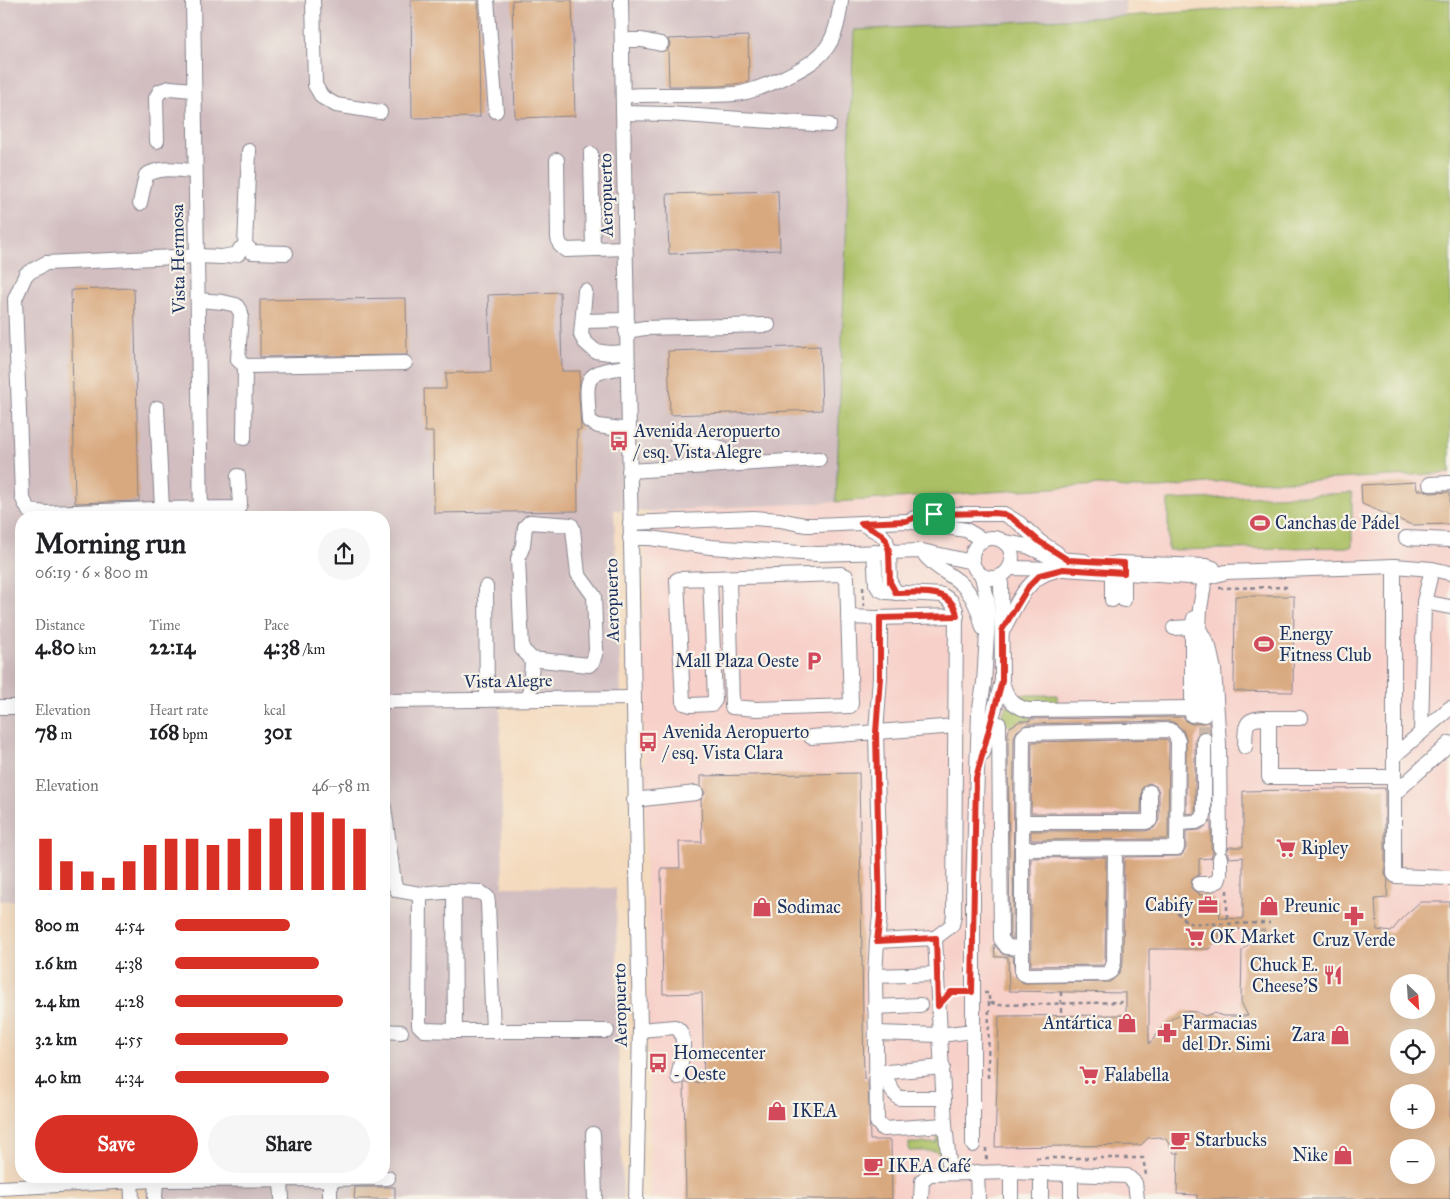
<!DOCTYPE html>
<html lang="en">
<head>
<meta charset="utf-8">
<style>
  body { margin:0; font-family:"IM FELL Great Primer",serif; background:#f6f6f6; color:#202124; height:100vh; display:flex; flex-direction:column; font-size:19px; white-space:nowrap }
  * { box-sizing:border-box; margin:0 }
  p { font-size:16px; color:#757577 }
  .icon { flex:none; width:28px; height:28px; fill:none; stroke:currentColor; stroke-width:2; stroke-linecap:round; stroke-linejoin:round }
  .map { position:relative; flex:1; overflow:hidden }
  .drawer { position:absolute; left:15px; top:511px; width:375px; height:672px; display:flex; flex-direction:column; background:#fff; border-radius:20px; box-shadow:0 5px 20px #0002 }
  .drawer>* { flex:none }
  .needle { width:32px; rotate:155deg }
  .controls { position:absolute; left:1390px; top:974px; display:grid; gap:10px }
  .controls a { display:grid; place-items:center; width:45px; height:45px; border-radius:50%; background:#fff; box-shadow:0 5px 20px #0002; font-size:25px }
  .pin { position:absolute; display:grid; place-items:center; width:42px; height:42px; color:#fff; margin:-21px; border-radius:10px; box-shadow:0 2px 8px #0006 }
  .round { display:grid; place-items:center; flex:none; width:52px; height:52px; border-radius:26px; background:#f6f6f6 }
  .overview { display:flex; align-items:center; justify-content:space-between; height:85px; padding:0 20px }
  h1 { font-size:28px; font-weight:700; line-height:38px }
  .metrics { display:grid; grid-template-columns:repeat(3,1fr); gap:8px; height:85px; padding:5px 20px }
  .metrics div { display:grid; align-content:center }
  .metrics b { font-size:21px; font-weight:700 }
  .metrics small { font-size:14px; font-weight:400 }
  .metrics p { font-size:14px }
  .chart { height:140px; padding:10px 20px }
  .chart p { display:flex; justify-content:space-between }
  .chart svg { width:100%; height:90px; margin-top:5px; stroke:#d93025; stroke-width:6 }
  .primary-button { display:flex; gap:10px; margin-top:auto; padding:10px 20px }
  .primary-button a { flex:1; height:58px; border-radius:30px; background:#d93025; color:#fff; font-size:20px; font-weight:700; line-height:58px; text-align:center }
  .primary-button a+a { background:#f6f6f6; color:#202124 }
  ul { padding:0 20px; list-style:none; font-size:16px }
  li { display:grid; grid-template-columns:80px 60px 1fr; align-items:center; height:38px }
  li i { height:12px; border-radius:6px; background:#d93025 }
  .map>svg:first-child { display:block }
  .built { fill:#f7d0c9; fill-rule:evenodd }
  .industrial { fill:#d2bec1 }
  .green { fill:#abc065; stroke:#637862 }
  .building { fill:#d8a87e; fill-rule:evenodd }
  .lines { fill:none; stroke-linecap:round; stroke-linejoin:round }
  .minor-tunnel { stroke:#c9b8aa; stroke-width:14; stroke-dasharray:14 7; stroke-linecap:butt }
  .minor-casing { stroke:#88848e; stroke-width:16 }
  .path { stroke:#88848e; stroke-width:2.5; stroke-dasharray:4 4; stroke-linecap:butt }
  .minor { stroke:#fff; stroke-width:14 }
  .path-bridge { stroke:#88848e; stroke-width:2.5; stroke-dasharray:4 4; stroke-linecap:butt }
  .route-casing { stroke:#fff; stroke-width:10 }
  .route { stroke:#d93025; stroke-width:6 }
  .labels { text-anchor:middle; stroke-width:4.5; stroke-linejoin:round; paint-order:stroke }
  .street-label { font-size:18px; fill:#1b2f5e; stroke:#f7f3e8 }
  .poi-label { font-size:18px; fill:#1b2f5e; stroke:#f7f3e8; text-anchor:start }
</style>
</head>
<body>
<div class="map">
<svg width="1450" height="1199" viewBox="0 0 1450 1199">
  <rect width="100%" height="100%" fill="#f7f3e8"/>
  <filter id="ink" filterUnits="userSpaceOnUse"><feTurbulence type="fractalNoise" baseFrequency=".02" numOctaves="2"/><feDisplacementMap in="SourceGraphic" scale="10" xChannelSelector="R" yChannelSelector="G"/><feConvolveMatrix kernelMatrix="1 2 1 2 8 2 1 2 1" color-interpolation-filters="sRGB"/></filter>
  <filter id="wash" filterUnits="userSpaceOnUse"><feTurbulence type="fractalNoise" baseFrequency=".0096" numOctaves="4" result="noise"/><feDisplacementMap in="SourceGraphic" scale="20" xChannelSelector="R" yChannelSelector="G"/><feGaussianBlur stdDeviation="1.12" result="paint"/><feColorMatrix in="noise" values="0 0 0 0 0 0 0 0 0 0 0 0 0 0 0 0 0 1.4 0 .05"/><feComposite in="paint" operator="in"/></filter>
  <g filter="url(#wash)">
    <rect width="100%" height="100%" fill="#f4dabd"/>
    <path class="built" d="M1450 473V1199H651L644 732 640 627 645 598 646 554 651 511 836 502 1099 485 1125 488 1225 481 1252 482ZM1399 982H1426V1010H1399ZM1399 1038H1426V1065H1399ZM1399 1092H1426V1120H1399ZM1399 1148H1426V1175H1399Z"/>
    <polygon class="industrial" points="0,0 1125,0 1125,16 854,30 836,502 651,511 614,510 621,696 500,698 503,887 616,888 618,1040 623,1199 147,1199 147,1178 384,1178 384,518 21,518 21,900 0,901"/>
    <g class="green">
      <polygon points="1369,0 1450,0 1450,473 1297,481 1225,481 1161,488 1125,488 1099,485 836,502 854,30 1125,16"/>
      <polygon points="1352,493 1352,547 1168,550 1168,500"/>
      <polygon points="1013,695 1057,695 1058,708 1026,707"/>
      <polygon points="1007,705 1030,714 1030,721 1020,721 1010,727 1002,720 1001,717"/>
      <polygon points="938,1134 941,1138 943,1154 939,1154 936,1151 909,1151 909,1143 937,1143"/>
    </g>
    <g id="blocks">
      <g class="building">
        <polygon points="411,0 478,0 480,117 412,118"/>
        <polygon points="512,0 572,0 575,116 515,118"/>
        <polygon points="748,36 749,82 720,86 669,86 668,49 670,45 668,39"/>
        <polygon points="778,191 780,250 669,254 667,194"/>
        <polygon points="134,288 139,501 75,503 71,290"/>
        <polygon points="560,292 562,371 580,371 579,395 581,430 577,430 578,511 434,513 433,432 425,432 424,389 446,389 446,373 491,372 488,295"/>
        <polygon points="406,298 407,355 260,357 260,300"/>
        <polygon points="820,346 822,410 670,415 668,351"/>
        <polygon points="1416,482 1417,490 1424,490 1430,493 1450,492 1450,524 1412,525 1362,504 1361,485"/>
        <polygon points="1235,596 1294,596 1293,692 1234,691"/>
        <polygon points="1184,717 1187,722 1192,724 1209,722 1209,732 1204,730 1200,731 1195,739 1195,813 1194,813 1186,814 1186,738 1183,730 1175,723 1170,721 1027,724 1017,731 1014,737 1013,939 1012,939 1010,936 1008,753 1008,733 1010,727 1020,721 1030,721 1030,719"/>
        <polygon points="1167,739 1169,743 1168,839 1031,840 1031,831 1146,831 1154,828 1159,820 1159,792 1157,787 1150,783 1146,784 1142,788 1141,813 1031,813 1032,742"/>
        <polygon points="859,773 864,1079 868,1079 870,1140 891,1140 892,1199 686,1199 684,1083 704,1082 702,993 663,994 661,868 680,868 679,842 702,842 701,800 705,793 701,786 701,776"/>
        <path d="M1385 788V874L1388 880 1387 898 1375 899 1377 930 1391 932 1403 917 1420 902H1450V1199H1197V1195L1177 1194 1178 1153H1174L1166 1139 1159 1137 1148 1138 1141 1145 995 1147 999 1016 1126 1015V993L1009 991 1008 957H995L994 944 1002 954 1013 956 1015 977 1024 983 1110 982 1119 974 1123 962 1124 857 1181 856 1186 849V831L1200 830 1206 826 1211 821V847L1213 852 1211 858 1199 859V875L1192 879 1191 888 1194 891 1199 893V895L1208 894 1219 906 1220 918 1243 919V857L1229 858 1227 852 1229 847H1243V791ZM1220 929 1265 930 1242 950 1241 1002 1248 1016H1223L1214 1013 1205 1016 1197 1012 1184 1011 1167 1022 1149 1044V949H1209L1219 938ZM1399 982H1426V1010H1399ZM1399 1038H1426V1065H1399ZM1399 1092H1426V1120H1399ZM1399 1148H1426V1175H1399Z"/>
        <polygon points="1106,857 1105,961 1104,965 1031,966 1031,858"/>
        <polygon points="355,1187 395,1187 395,1199 354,1199"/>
      </g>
    </g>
  </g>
  <g filter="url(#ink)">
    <use href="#blocks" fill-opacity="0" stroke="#88848e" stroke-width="1"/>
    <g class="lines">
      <polyline class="minor-tunnel" points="1204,739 1204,715"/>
      <defs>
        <g id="minor">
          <polyline points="193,0 201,517"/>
          <polyline points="313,0 315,85 322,97 336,105 380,112"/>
          <polyline points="487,0 496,111"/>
          <polyline points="621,0 640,1030 636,1199"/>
          <polyline points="622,40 642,40 661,44"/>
          <path d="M623 96C660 93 697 97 734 94 749 93 767 85 781 79 823 59 836 48 841 0"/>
          <polyline points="623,113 669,114 829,125"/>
          <polyline points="157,141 156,98 160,91 170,88 193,90"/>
          <polyline points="591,154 593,249"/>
          <polyline points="557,160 558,238 560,245 566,250 625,248"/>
          <path d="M140 203 146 175C162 166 177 170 195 171"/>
          <polyline points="245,246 249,151"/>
          <polyline points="585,291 581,335 585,342 595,351 609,353 627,352"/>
          <polyline points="198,300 223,302 236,305 241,313 238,360 245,366 405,363"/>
          <polyline points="583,321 626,320"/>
          <polyline points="626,331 645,328 768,325"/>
          <path d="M627 367C580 372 587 379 589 421L598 426 628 430"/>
          <polyline points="157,408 162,509"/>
          <polyline points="676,436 721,448 734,464"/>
          <polyline points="244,438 245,366"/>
          <polyline points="629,471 819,459"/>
          <path d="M238 476 240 504 238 508 157 509 46 513 29 511 22 497 15 299 26 274 46 263 197 256 222 257 238 254 240 249C246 246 248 246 252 252L286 253"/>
          <polyline points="1430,484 1450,483"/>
          <polyline points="914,518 934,514 1004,514 1019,523 1040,542 1057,553"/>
          <polyline points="630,523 753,518 780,520 805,525 816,525 906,521 966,530 983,540"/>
          <polyline points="861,523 881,534 886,540 889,551 890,582 896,593"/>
          <circle cx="992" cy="558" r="20"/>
          <polyline points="630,538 650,538 710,547 817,554 922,551 972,562"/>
          <polyline points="1406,538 1450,540"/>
          <polyline points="1004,542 1027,546 1055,559 1084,561"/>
          <path d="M922 551C931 565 945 571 958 581 973 593 979 611 983 628"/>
          <polyline points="874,552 876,584 879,589 886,592 942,595 951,601 956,610 954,915 952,925 935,938"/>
          <polyline points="1117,563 1206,566 1213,568"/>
          <polyline points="1206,566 1205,578 1200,609 1199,629 1209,647 1214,670 1219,744 1220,847"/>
          <polyline points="1394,566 1394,874 1396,876 1450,878"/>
          <polyline points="1010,568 1063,569 1205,578 1226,572 1394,566 1432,569 1450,573"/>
          <path d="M710 578 715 700 712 704 691 705 684 703 683 701 677 580 679 579C733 577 787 576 841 574L846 576 847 578 851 704 850 706 757 709 732 707 729 578"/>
          <polyline points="486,587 487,700"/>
          <polyline points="1112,600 1112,564"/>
          <polyline points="1124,600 1124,566"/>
          <polyline points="1424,602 1450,607"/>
          <polyline points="848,617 876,618 957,616"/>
          <polyline points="1174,628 1192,627"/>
          <path d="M1003 630C1015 607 1026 577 1054 571"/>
          <polyline points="1200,647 1204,715"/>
          <path d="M1002 681C1006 697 1012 706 1028 710L1194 708 1198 711 1199 715"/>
          <polyline points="529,699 532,663 529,656 522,649 518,559 523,545 525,527 530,522 571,525 573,529 578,574 594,596 596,651 593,661 589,665 531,659"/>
          <polyline points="384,701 632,698"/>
          <polyline points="0,707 21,707"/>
          <polyline points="1192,715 1192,627 1194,618"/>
          <polyline points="1300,718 1269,718 1269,777 1394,777"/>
          <polyline points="999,724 1001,939 1007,947 1021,948"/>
          <polyline points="1421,733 1424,602 1432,569"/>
          <polyline points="811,737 956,726"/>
          <path d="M1245 747C1246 724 1243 718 1269 718"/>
          <polyline points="983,753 1002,681 1001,576"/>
          <polyline points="1394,756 1450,708"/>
          <polyline points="1394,794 1450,743"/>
          <polyline points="634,800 696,793"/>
          <polyline points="384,807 394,883 397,890 420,894 454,891 455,1031 424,1030 419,1025 420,894"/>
          <polyline points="1022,822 1146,822 1150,820 1150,792"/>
          <polyline points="1178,823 1196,822 1202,819 1204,815 1204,739"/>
          <polyline points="1022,849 1023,737 1027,733 1170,730 1175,734 1178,741 1177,848 1022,849 1022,973 1027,975 1106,974 1111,971 1114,962 1115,849"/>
          <polyline points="1199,884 1210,884 1218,881 1220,875 1220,858"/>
          <polyline points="454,891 480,892 487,897 488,903 493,1031"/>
          <polyline points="877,941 875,976 877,1122 883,1129 945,1125"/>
          <polyline points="875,976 937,974"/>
          <polyline points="875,1007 920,1005"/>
          <path d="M640 1030 675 1027C690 1034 680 1064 678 1077"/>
          <polyline points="384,1031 401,1032"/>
          <polyline points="455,1031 607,1031"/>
          <polyline points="876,1033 940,1035 935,938 877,941 880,916 880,884 876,733 880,677 880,618"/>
          <polyline points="883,1072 893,1092 899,1098 944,1098"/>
          <polyline points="876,1073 943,1067"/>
          <polyline points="593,1134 595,1199"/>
          <polyline points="973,1145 973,888 979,714 984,683 988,617 987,599 982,576"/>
          <polyline points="950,1172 945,1125 940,1035 973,1031"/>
          <polyline points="977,1172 978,1199"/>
          <polyline points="1011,1172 1011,1199"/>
          <polyline points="1041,1173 1041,1199"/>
          <polyline points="1071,1174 1071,1199"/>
          <polyline points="131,1178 132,1199"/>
          <polyline points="330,1179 388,1178"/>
          <polyline points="281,1180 282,1199"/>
          <polyline points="0,1188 156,1180 156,1178"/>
          <polyline points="155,1199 156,1180 330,1179 330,1199"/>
          <polyline points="921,1199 922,1181 929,1174 1011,1172 1127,1176 1135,1183 1137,1199"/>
        </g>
      </defs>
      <use href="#minor" class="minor-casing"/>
      <g class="path">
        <polyline points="863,587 864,606"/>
        <polyline points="1219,588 1288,587"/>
        <polyline points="1177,913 1181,915 1187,923 1220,924"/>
        <polyline points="1227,918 1227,890"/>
        <polyline points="984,993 989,993 989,1002 999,1005 1126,1002"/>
        <polyline points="950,994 961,993"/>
        <polyline points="988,1078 989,1002"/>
        <polyline points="986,1148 986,1158 988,1158"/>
        <polyline points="1036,1158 1143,1158 1146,1175"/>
      </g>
      <use href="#minor" class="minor"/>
      <g class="path-bridge">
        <polyline points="1220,924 1270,923"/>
        <polyline points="1061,992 1061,1015"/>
      </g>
    </g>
  </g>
  <g class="lines" filter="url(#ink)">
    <defs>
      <path id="route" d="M994 513 1004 514 1012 518 1040 542 1068 560 1124 563V573L1063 569 1040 575 1029 586 1002 630V681L976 778 972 992H951L938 1006 936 938 877 941 880 916 876 733 880 677V618L957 616C953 587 917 593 896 593L890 582 889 551 886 540 881 534 861 523 906 521 919 516 934 514Z"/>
    </defs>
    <use href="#route" class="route-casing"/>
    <use href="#route" class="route"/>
  </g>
  <defs>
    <symbol id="bus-bare" viewBox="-9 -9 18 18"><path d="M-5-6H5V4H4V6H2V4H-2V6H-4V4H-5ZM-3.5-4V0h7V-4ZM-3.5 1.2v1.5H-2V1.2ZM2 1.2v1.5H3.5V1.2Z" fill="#d1495b" stroke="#f7f3e8" stroke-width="2.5" paint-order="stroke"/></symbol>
    <symbol id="stadium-bare" viewBox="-9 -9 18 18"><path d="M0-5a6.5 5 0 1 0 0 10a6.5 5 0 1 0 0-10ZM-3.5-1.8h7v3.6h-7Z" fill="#d1495b" stroke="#f7f3e8" stroke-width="2.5" paint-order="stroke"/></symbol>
    <symbol id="parking-bare" viewBox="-9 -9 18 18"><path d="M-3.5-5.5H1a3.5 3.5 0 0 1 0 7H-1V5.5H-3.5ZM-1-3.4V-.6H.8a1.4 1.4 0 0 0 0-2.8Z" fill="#d1495b" stroke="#f7f3e8" stroke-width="2.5" paint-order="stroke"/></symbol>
    <symbol id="supermarket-bare" viewBox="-9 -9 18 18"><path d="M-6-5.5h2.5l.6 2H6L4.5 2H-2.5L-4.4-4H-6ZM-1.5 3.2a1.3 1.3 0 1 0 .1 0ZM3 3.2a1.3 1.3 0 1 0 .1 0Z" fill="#d1495b" stroke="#f7f3e8" stroke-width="2.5" paint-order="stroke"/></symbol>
    <symbol id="office-bare" viewBox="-9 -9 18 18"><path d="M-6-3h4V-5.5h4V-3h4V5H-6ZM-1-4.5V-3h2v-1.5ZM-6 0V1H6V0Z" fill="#d1495b" stroke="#f7f3e8" stroke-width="2.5" paint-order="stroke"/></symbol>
    <symbol id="shop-bare" viewBox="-9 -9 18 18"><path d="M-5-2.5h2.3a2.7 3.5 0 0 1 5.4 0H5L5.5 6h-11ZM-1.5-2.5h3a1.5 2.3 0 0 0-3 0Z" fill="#d1495b" stroke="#f7f3e8" stroke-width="2.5" paint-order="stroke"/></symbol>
    <symbol id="pharmacy-bare" viewBox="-9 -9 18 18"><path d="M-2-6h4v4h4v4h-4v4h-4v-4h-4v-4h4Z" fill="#d1495b" stroke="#f7f3e8" stroke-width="2.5" paint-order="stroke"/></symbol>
    <symbol id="restaurant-bare" viewBox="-9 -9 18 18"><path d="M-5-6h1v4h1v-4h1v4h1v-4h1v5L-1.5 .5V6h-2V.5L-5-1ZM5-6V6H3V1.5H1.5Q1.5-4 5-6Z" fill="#d1495b" stroke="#f7f3e8" stroke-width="2.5" paint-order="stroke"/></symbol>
    <symbol id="cafe-bare" viewBox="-9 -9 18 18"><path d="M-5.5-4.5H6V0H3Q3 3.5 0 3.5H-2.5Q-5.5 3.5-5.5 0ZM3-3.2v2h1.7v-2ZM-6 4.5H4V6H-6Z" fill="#d1495b" stroke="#f7f3e8" stroke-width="2.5" paint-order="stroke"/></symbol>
  </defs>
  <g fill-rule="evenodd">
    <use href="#bus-bare" x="605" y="427" width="28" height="28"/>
    <use href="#stadium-bare" x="1246" y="509" width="28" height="28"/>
    <use href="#stadium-bare" x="1250" y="630" width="28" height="28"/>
    <use href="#parking-bare" x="800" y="647" width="28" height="28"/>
    <use href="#bus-bare" x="634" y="728" width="28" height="28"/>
    <use href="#supermarket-bare" x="1272" y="834" width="28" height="28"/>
    <use href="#office-bare" x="1194" y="891" width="28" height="28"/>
    <use href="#shop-bare" x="1255" y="892" width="28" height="28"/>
    <use href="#shop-bare" x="748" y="893" width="28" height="28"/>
    <use href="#pharmacy-bare" x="1340" y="902" width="28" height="28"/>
    <use href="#supermarket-bare" x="1181" y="923" width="28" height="28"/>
    <use href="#restaurant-bare" x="1319" y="961" width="28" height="28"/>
    <use href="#shop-bare" x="1113" y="1009" width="28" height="28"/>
    <use href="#pharmacy-bare" x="1153" y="1019" width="28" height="28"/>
    <use href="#shop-bare" x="1326" y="1021" width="28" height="28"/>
    <use href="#bus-bare" x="644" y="1049" width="28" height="28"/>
    <use href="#supermarket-bare" x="1075" y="1061" width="28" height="28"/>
    <use href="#shop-bare" x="763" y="1097" width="28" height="28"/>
    <use href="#cafe-bare" x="1166" y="1126" width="28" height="28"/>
    <use href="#shop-bare" x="1329" y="1141" width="28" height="28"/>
    <use href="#cafe-bare" x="859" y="1152" width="28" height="28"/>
  </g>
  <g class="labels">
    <g class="street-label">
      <text transform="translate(606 195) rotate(-91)" y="6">Aeropuerto</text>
      <text transform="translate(178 259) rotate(-91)" y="6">Vista Hermosa</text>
      <text transform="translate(612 600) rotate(-91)" y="6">Aeropuerto</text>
      <text transform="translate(508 681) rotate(-1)" y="6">Vista Alegre</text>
      <text transform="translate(620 1005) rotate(-91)" y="6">Aeropuerto</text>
    </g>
    <g class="poi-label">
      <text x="634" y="437">Avenida Aeropuerto<tspan x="634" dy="21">/ esq. Vista Alegre</tspan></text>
      <text x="1275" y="529">Canchas de Pádel</text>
      <text x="1279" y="640">Energy<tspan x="1279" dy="21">Fitness Club</tspan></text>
      <text x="799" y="667" text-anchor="end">Mall Plaza Oeste</text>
      <text x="663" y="738">Avenida Aeropuerto<tspan x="663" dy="21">/ esq. Vista Clara</tspan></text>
      <text x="1301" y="854">Ripley</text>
      <text x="1193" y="911" text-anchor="end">Cabify</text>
      <text x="1284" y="912">Preunic</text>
      <text x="777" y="913">Sodimac</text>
      <text x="1210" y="943">OK Market</text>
      <text x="1354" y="946" text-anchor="middle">Cruz Verde</text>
      <text x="1318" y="971" text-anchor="end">Chuck E.<tspan x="1318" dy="21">Cheese'S</tspan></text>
      <text x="1112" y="1029" text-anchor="end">Antártica</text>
      <text x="1182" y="1029">Farmacias<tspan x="1182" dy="21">del Dr. Simi</tspan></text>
      <text x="1325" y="1041" text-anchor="end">Zara</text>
      <text x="673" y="1059">Homecenter<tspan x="673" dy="21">- Oeste</tspan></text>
      <text x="1104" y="1081">Falabella</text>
      <text x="792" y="1117">IKEA</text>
      <text x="1195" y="1146">Starbucks</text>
      <text x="1328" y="1161" text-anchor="end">Nike</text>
      <text x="888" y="1172">IKEA Café</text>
    </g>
  </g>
</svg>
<div class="controls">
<a><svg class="needle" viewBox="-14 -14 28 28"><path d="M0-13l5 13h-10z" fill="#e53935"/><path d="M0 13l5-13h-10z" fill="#757577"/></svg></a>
<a><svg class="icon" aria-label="locate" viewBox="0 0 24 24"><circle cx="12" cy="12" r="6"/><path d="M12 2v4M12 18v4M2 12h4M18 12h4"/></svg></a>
<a>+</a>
<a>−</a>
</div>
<div class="pin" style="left:934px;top:514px;background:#1e9e55"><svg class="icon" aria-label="arrive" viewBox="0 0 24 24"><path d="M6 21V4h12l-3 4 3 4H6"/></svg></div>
<section class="drawer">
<div class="overview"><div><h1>Morning run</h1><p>06:19 · 6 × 800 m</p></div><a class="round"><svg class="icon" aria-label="share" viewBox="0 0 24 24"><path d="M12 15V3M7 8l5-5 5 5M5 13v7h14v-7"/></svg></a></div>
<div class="metrics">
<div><p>Distance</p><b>4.80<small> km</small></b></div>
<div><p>Time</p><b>22:14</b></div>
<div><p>Pace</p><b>4:38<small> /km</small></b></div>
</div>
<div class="metrics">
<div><p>Elevation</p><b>78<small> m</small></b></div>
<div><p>Heart rate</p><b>168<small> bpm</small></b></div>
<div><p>kcal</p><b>301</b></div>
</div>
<div class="chart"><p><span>Elevation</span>46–58 m</p>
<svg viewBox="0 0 160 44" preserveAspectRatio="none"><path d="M5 44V19M15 44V30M25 44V35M35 44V38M45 44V30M55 44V22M65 44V19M75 44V19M85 44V22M95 44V19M105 44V14M115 44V9M125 44V6M135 44V6M145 44V9M155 44V14"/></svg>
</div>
<ul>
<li><b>800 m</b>4:54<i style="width:59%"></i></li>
<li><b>1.6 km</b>4:38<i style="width:74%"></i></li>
<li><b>2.4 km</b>4:28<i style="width:86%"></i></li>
<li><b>3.2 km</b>4:55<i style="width:58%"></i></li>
<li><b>4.0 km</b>4:34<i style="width:79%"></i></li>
</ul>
<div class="primary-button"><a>Save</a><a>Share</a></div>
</section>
</div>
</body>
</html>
